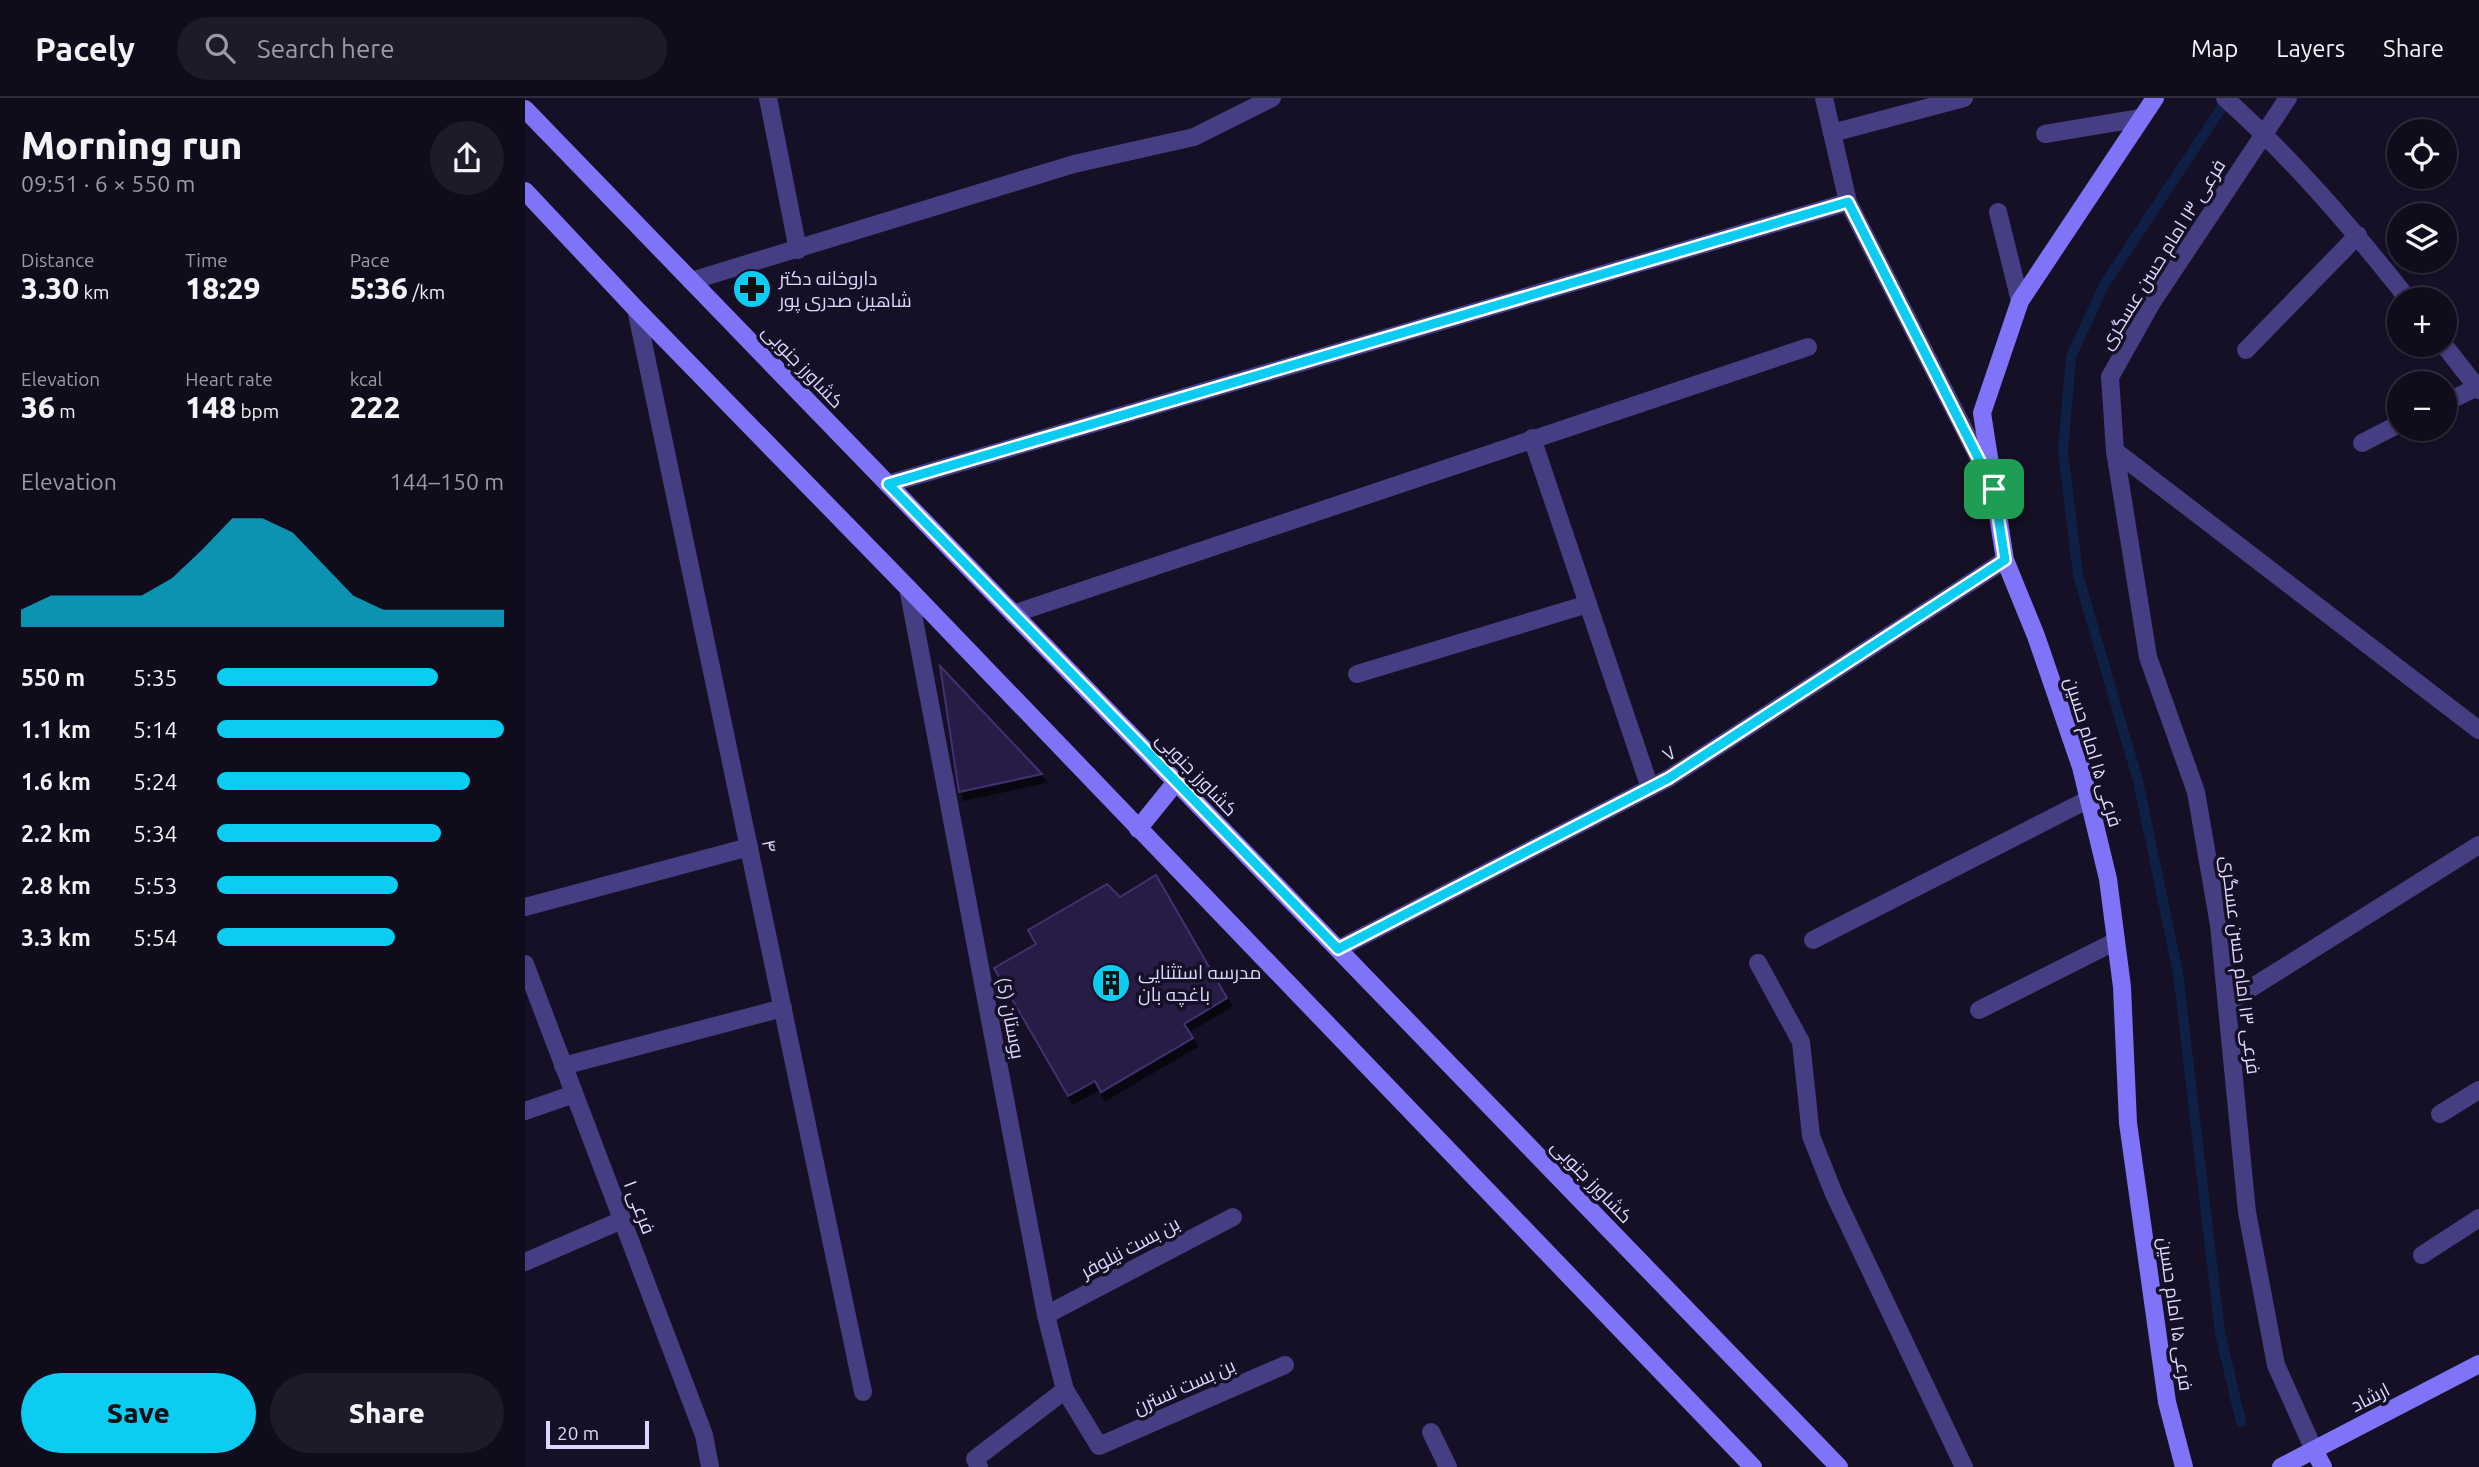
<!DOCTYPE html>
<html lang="en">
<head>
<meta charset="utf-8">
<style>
  body { margin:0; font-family:Ubuntu,Cairo,sans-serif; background:#1e1a29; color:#f1f3f6; height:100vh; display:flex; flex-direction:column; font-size:26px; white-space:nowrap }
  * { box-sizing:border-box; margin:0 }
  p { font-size:23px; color:#9c9ba3 }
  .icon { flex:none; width:38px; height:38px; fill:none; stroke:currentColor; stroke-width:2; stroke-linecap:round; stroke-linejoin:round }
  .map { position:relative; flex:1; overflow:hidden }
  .panel { display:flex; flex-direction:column; background:#100c1c; width:525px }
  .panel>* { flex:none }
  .fabs { position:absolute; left:1862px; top:21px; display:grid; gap:14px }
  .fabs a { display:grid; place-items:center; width:70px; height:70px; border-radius:50%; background:#100c1c; box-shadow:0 2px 5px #0004,0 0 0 2px #302c3b; font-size:35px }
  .scale { position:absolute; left:21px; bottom:18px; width:103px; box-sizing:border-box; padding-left:7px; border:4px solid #ded7fd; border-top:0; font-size:19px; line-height:24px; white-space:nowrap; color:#ded7fd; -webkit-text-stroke:5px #151025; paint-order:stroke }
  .pin { position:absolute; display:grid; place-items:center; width:60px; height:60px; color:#fff; margin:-30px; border-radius:14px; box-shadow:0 4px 10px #0006 }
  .round { display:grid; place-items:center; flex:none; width:74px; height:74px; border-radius:37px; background:#1e1a29 }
  .overview { display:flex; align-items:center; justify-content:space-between; height:119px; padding:0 21px }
  h1 { font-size:38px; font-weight:800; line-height:52px }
  .metrics { display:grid; grid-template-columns:repeat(3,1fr); gap:10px; height:119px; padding:7px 21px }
  .metrics div { display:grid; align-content:center }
  .metrics b { font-size:30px; font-weight:800 }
  .metrics small { font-size:19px; font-weight:400 }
  .metrics p { font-size:19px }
  .chart { height:196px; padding:14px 21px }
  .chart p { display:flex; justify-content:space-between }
  .chart svg { width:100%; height:126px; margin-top:7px; fill:#0dccf2; opacity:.7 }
  .action { display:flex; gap:14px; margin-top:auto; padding:14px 21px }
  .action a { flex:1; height:80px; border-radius:42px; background:#0dccf2; color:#111; font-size:28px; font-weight:800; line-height:80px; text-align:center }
  .action a+a { background:#1e1a29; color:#f1f3f6 }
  ul { padding:0 21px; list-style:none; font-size:23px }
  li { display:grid; grid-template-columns:112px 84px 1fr; align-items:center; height:52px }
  li i { height:18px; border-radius:9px; background:#0dccf2 }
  header { display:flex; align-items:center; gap:42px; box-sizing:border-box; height:98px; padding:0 35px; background:#100c1c; border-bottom:2px solid #302c3b }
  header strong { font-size:33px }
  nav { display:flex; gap:38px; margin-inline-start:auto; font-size:24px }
  .search { width:490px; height:63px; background:#1e1a29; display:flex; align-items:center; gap:18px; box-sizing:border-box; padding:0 24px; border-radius:38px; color:#9c9ba3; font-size:26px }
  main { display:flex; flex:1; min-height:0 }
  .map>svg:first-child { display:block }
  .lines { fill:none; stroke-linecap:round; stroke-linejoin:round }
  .stream { stroke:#0f2046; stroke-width:10 }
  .building { fill:#281d45; stroke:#413170; stroke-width:2; filter:url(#shadow) }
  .street { stroke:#453e82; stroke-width:18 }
  .secondary { stroke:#7f73f8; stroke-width:18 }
  .route-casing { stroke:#fff; stroke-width:14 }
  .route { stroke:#0dccf2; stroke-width:9 }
  .labels { text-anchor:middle; stroke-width:7; stroke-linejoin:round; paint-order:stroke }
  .street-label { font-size:19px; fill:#ded7fd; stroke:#151025 }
  .poi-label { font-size:19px; fill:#ded7fd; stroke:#151025; text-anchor:start }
</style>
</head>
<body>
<header>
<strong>Pacely</strong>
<div class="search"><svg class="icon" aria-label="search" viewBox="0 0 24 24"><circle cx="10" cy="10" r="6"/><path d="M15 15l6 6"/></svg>Search here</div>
<nav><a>Map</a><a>Layers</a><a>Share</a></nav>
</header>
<main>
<section class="panel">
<div class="overview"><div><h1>Morning run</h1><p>09:51 · 6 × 550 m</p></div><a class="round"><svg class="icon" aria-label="share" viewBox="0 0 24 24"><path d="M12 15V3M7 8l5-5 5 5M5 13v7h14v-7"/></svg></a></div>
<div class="metrics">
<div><p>Distance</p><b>3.30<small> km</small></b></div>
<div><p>Time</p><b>18:29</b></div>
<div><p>Pace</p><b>5:36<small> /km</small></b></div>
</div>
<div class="metrics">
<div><p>Elevation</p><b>36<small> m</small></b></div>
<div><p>Heart rate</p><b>148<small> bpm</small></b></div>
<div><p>kcal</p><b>222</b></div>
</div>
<div class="chart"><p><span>Elevation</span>144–150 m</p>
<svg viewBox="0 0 160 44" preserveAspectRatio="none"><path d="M0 44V38L10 33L20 33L30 33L40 33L50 27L60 17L70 6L80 6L90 11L100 22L110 33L120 38L130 38L140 38L150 38L160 38V44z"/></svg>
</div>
<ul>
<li><b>550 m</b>5:35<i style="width:77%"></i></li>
<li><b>1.1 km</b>5:14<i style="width:100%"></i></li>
<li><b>1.6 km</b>5:24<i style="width:88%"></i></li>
<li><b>2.2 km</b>5:34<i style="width:78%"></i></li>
<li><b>2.8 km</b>5:53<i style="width:63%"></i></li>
<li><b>3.3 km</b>5:54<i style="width:62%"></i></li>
</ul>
<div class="action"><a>Save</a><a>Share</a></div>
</section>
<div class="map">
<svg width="1954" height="1369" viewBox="0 0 1954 1369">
  <defs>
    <filter id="shadow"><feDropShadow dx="4.5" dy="8" stdDeviation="0" flood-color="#0009"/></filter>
  </defs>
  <rect width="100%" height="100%" fill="#151025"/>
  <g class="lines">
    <polyline class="stream" points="1703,0 1579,187 1546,259 1538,353 1553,477 1613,683 1653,875 1695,1235 1716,1324"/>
  </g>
  <g class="building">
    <polygon points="415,568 517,676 434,694"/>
    <polygon points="631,777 702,900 659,926 668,940 576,994 570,983 543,998 469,870 511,846 503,832 582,786 595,799"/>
  </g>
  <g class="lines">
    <g class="street">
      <polyline points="243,0 273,152"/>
      <polyline points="1299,0 1323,104 1467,386"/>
      <path d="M1700 0C1768 61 1827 130 1883 201"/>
      <polyline points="1763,0 1626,206 1585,279 1590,353 1623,559 1671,694 1694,827 1722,1114 1751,1267 1789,1352"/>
      <polyline points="1307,35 1439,0"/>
      <polyline points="1520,36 1616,20"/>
      <polyline points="1473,114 1495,203"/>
      <polyline points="166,183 549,66 669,39 747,0"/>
      <polyline points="111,211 338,1294"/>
      <polyline points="1919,247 1954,292"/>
      <polyline points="1721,252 1833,137"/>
      <polyline points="1920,305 1952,289"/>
      <polyline points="1007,340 1125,690"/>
      <polyline points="1837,345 1874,326"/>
      <polyline points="1590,353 1954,632"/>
      <polyline points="363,386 1323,104"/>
      <polyline points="383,490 521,1217 540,1292 574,1348 760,1267"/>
      <polyline points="488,516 1283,249"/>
      <polyline points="832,576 1063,506"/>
      <polyline points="0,809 224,749"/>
      <polyline points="1288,842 1564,701"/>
      <polyline points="813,851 1144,680 1480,462"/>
      <polyline points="1233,865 1276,944 1286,1038 1309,1096 1439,1369"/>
      <polyline points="0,866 179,1337 185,1369"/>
      <polyline points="1702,905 1954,747"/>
      <polyline points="1454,912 1591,843"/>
      <polyline points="38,968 258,910"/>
      <polyline points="0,1013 49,996"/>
      <polyline points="1915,1016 1954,992"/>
      <polyline points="1897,1157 1954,1120"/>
      <polyline points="0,1164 97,1122"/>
      <polyline points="521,1217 708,1119"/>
      <polyline points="906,1334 923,1369"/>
      <polyline points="454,1369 450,1361 540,1292"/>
    </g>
    <g class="secondary">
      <polyline points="1630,0 1495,203 1457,315 1480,462 1511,538 1556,669 1583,781 1597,889 1603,1025 1642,1304 1659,1369"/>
      <polyline points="0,11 1314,1369"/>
      <polyline points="0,93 111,211 383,490 1228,1369"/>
      <polyline points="613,731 651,684"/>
      <polyline points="1789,1352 1798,1369"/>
      <polyline points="1756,1369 1954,1266"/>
    </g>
  </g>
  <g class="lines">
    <defs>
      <polygon id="route" points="1323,104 1469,391 1480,462 1144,680 813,851 363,386"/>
    </defs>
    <use href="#route" class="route-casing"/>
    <use href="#route" class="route"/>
  </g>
  <defs>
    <symbol id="pharmacy-disc" viewBox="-11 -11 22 22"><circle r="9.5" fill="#0dccf2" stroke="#151025"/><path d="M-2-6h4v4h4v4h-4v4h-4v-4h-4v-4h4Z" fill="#111"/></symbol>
    <symbol id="building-disc" viewBox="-11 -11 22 22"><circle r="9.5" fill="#0dccf2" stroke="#151025"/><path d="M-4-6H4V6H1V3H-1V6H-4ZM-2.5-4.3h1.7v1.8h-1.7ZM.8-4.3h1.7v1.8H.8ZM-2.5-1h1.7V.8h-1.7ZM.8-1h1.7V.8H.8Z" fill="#111"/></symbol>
  </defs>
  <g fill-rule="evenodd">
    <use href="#pharmacy-disc" x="205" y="169" width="44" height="44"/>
    <use href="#building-disc" x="564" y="863" width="44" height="44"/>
  </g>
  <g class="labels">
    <g class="street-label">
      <text transform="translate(1637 156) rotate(-58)" y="7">فرعی ۱۳ امام حسن عسگری</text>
      <text transform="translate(278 268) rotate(46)" y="7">کشاورز جنوبی</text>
      <text transform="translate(1569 654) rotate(73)" y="7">فرعی ۱۵ امام حسین</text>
      <text transform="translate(1144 655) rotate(-33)" y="7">۷</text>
      <text transform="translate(672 676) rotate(46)" y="7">کشاورز جنوبی</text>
      <text transform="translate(245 748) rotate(78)" y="7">۴</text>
      <text transform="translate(1716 867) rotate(83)" y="7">فرعی ۱۳ امام حسن عسگری</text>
      <text transform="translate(486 920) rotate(79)" y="7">بوستان (5)</text>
      <text transform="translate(1067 1083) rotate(46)" y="7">کشاورز جنوبی</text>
      <text transform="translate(115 1109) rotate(69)" y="7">فرعی ۱</text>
      <text transform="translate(605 1149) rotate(-28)" y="7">بن بست نیلوفر</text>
      <text transform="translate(1651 1216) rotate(82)" y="7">فرعی ۱۵ امام حسین</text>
      <text transform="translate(659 1288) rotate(-24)" y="7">بن بست نسترن</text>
      <text transform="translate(1845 1299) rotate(-27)" y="7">ارشاد</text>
    </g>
    <g class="poi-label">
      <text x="254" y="187">داروخانه دکتر<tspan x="254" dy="22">شاهین صدری پور</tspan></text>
      <text x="613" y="881">مدرسه استثنایی<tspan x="613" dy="22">باغچه بان</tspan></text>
    </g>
  </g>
</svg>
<div class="fabs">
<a><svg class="icon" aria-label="locate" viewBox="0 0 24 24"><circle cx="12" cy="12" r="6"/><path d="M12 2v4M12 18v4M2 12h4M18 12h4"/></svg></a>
<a><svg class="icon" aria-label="layers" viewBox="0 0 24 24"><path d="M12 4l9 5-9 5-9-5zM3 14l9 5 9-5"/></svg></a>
<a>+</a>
<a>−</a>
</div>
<div class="scale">20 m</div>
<div class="pin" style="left:1469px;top:391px;background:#1e9e55"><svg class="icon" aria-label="arrive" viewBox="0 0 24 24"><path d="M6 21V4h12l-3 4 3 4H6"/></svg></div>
</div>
</main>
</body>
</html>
